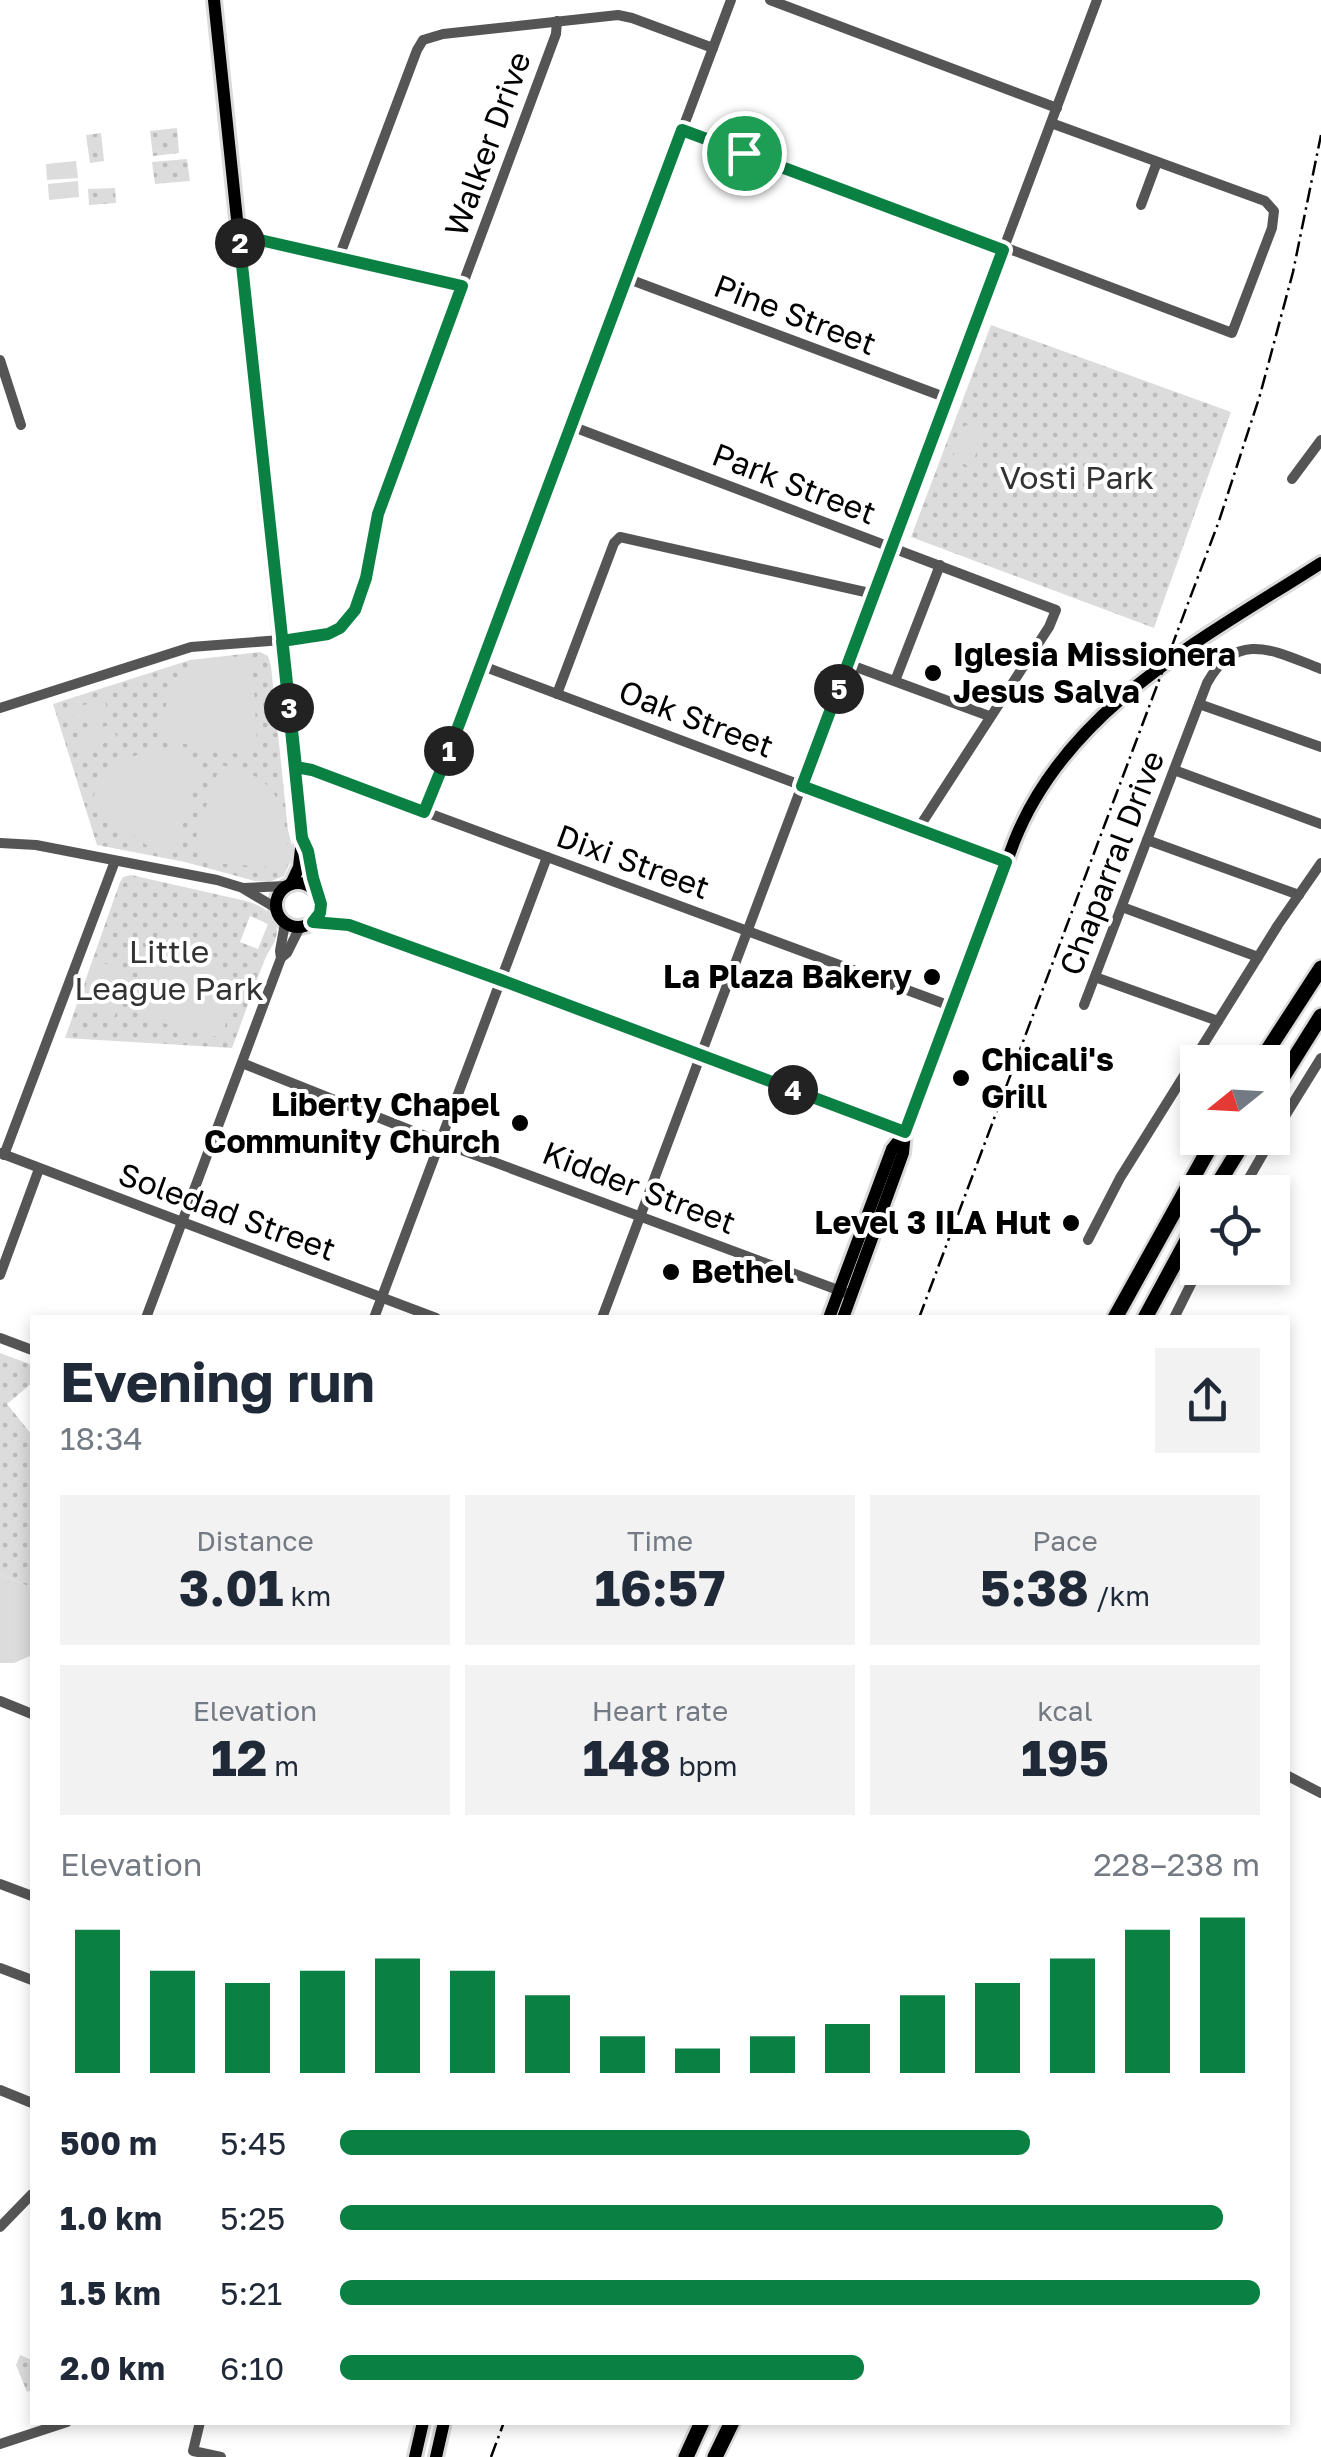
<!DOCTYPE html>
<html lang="en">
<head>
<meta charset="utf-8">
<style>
  body { margin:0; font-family:"Golos Text",sans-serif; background:#f2f2f3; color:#1f2937; height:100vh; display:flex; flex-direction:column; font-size:38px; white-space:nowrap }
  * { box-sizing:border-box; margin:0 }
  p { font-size:32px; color:#747a83 }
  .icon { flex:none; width:55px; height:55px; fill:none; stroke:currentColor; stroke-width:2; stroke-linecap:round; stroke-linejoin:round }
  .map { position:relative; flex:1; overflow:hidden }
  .details { position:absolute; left:30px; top:1315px; width:1260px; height:1110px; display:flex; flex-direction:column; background:#fff; border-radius:0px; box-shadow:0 5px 15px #0003 }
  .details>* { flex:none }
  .needle { width:65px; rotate:252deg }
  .tools { position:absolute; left:1180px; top:1045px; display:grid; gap:20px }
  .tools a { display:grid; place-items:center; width:110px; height:110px; border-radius:0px; background:#fff; box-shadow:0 5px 15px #0003; font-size:50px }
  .pin { position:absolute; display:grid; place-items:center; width:85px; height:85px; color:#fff; margin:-42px; border:5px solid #fff; border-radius:50%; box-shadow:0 2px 10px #0007 }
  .km { position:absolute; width:50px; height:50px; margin:-25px; border-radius:50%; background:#222; color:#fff; font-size:28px; line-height:50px; text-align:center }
  .round { display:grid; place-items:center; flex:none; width:105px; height:105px; border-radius:0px; background:#f2f2f3 }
  .headline { display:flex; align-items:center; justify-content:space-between; height:170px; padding:0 30px }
  h1 { font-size:55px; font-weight:700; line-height:75px }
  .figures { display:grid; grid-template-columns:repeat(3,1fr); gap:15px; height:170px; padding:10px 30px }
  .figures div { display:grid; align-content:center; border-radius:0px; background:#f2f2f3; text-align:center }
  .figures b { font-size:50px; font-weight:700 }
  .figures small { font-size:28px; font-weight:400 }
  .figures p { font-size:28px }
  .chart { height:280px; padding:20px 30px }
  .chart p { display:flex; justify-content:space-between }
  .chart svg { width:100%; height:180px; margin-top:10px; stroke:#0b8043; stroke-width:6 }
  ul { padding:0 30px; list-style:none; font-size:32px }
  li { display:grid; grid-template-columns:160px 120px 1fr; align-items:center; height:75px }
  li i { height:25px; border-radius:12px; background:#0b8043 }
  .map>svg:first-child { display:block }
  .green { fill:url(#green-dots); fill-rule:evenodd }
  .pitch { fill:#dcdcdc }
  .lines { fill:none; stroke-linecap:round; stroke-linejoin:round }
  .major-casing { stroke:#dbdbdb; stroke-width:18 }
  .highway-casing { stroke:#dbdbdb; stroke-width:20 }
  .minor { stroke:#555; stroke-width:10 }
  .major { stroke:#000; stroke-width:12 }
  .highway { stroke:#000; stroke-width:15 }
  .rail { stroke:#000; stroke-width:2.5; stroke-dasharray:15 5 2.5 5; stroke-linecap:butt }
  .route-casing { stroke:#fff; stroke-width:20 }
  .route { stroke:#0b8043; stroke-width:12 }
  .poi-dot { fill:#000; stroke:#fff; stroke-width:4 }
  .labels { text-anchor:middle; stroke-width:8; stroke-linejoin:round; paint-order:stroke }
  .street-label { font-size:32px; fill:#000; stroke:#fff }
  .park-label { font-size:32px; fill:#333; stroke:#fff }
  .poi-label { font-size:32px; font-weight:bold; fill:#000; stroke:#fff; text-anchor:start }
</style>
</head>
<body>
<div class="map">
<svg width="1321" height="2457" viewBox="0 0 1321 2457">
  <defs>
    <pattern id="green-dots" width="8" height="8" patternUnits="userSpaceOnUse" patternTransform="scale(2.5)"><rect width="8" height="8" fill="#dcdcdc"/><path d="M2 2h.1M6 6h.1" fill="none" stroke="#bbb" stroke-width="1.8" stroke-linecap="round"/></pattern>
  </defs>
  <rect width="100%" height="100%" fill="#fff"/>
  <g class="green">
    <polygon points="177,128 179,153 153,156 150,131"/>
    <polygon points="101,133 104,161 90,163 86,135"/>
    <polygon points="187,159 190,181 155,184 152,162"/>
    <polygon points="115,188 116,203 89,205 88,189"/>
    <polygon points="991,325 1231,412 1154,628 911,537"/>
    <polygon points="260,652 268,656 271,666 288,830 294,854 284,876 269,882 255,881 185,862 97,845 53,704 190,660"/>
    <path d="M131 875 246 901C260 905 277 913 277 931 277 941 269 950 265 959 253 989 243 1019 232 1048L65 1038 120 882 123 877ZM250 916 268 924 258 949 240 942Z"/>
    <polygon points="0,1353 32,1365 32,1383 7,1404 32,1435 32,1588 0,1574"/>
    <polygon points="20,2355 32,2360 32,2390 27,2392 16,2365"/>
  </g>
  <g class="pitch">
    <polygon points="76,161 78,178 47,180 46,164"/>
    <polygon points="78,181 79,197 49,200 48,184"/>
    <polygon points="965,425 984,432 971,467 952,459"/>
    <path d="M252 656 257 743 244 755 158 739C161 704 180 665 218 658 229 656 241 657 252 656Z"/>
    <polygon points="104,699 109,714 76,724 71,709"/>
    <polygon points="112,724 117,739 84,750 79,735"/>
    <path d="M149 751 174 752 202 765 179 837 175 845 157 852 93 809C90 778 122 758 149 751Z"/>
    <path d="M220 765C265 773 282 791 286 835 287 847 289 857 286 868L211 863 203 861 193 846Z"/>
    <path d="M174 931C182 934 190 936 197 940 230 962 235 1004 221 1038L144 1018 136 1001 161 936Z"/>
    <polygon points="96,960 132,974 113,1020 78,1005"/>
    <polygon points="0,1574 32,1588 32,1655 14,1663 0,1663"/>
  </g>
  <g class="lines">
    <defs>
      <g id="major">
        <polyline points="214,0 302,839 299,867 291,884"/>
        <polyline points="306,845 317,891"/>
        <circle cx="298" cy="905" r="22"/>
        <polyline points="313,921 349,925 501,980 905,1132"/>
        <polyline points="829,1318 892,1149 904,1134"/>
        <path d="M843 1318 903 1153 905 1132 1014 842C1067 707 1206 637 1321 563"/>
        <polyline points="415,2457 423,2422"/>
        <polyline points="436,2457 444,2422"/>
      </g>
      <g id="highway">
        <polyline points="1260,1062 1321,968"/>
        <polyline points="1272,1094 1321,1016"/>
        <polyline points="1213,1192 1246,1138"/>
        <polyline points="1115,1318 1215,1138"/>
        <polyline points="1145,1318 1198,1220"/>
        <polyline points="686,2457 702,2422"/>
        <polyline points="715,2457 732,2422"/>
      </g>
    </defs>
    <use href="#major" class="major-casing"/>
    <use href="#highway" class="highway-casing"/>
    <g class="minor">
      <polyline points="770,0 1057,108"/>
      <polyline points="682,130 1003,250"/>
      <polyline points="1141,205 1157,162"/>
      <polyline points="239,237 462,286"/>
      <polyline points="1004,247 1232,333 1272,228 1274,211 1265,201 1051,123"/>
      <polyline points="339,257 417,50 423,40 443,34 618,15 632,18 713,48"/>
      <polyline points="626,278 947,398"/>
      <polyline points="0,360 21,425"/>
      <polyline points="571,426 1056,610 1049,627 918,829"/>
      <polyline points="1292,479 1321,440"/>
      <polyline points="848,664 989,716"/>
      <polyline points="480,665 1006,862"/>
      <polyline points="895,681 940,565"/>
      <polyline points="557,694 614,543 620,537 874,594"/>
      <polyline points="1199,704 1321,747"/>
      <polyline points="0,708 191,647 320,637 334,632 346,623 355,610 366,577 375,527 383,498 556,34 557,21"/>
      <polyline points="296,767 312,770 953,1007"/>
      <polyline points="1174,770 1321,824"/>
      <polyline points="424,812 452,743 731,0"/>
      <polyline points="1147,840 1299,895"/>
      <polyline points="0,843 36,845 217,880 243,888 285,886"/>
      <polyline points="244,889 276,908"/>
      <polyline points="1122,907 1258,957"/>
      <polyline points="281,958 280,951 285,923"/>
      <polyline points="1095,977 1218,1021"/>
      <path d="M1084 1005 1207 683C1237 628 1276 652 1321 669"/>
      <polyline points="242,1063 440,1142 846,1293"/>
      <polyline points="1272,1137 1321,1058"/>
      <polyline points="0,1153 436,1318"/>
      <polyline points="4,1155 115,861"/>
      <polyline points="1241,1192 1272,1138"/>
      <polyline points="1088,1240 1120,1178 1278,925 1321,863"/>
      <polyline points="0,1275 39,1169"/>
      <polyline points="146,1318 281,958 287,953 300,927"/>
      <polyline points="374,1318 547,857"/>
      <polyline points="602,1318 1097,0"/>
      <polyline points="1174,1318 1199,1268"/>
      <polyline points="0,1338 32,1350"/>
      <polyline points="0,1701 32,1714"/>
      <polyline points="1288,1776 1321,1793"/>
      <polyline points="0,1884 32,1896"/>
      <polyline points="0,1968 32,1980"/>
      <polyline points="0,2090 32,2103"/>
      <polyline points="0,2227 32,2194"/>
      <polyline points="200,2422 193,2451 221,2457"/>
      <polyline points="0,2444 67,2422"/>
    </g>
    <use href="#major" class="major"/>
    <use href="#highway" class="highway"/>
    <g class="rail">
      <polyline points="919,1318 1219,521 1260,395 1293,272 1321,135"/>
      <polyline points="491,2457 504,2422"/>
    </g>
  </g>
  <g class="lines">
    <defs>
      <polyline id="route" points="744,153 682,130 452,743 424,812 312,770 296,767 239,237 260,240 462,286 378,514 366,578 355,610 340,628 328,634 282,641 302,838 308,851 313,878 321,904 320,913 313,922 349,925 501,980 905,1132 1006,862 802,786 1003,250 744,153"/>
    </defs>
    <use href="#route" class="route-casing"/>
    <use href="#route" class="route"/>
  </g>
  <g class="poi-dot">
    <circle cx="933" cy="673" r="10"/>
    <circle cx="932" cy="977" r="10"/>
    <circle cx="961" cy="1078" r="10"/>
    <circle cx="520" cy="1123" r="10"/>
    <circle cx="1071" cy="1223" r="10"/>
    <circle cx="671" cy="1272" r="10"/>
  </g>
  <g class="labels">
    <g class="street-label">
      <text transform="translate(488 144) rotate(-70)" y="11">Walker Drive</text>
      <text transform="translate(795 315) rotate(21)" y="11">Pine Street</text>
      <text transform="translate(794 484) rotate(21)" y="11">Park Street</text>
      <text transform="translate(696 719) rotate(21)" y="11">Oak Street</text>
      <text transform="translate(633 862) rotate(20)" y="11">Dixi Street</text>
      <text transform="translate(1112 863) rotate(-69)" y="11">Chaparral Drive</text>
      <text transform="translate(639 1188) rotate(21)" y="11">Kidder Street</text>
      <text transform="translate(227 1212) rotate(20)" y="11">Soledad Street</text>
    </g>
    <g class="park-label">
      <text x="1077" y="489">Vosti Park</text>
      <text x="169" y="963">Little<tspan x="169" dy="37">League Park</tspan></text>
    </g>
    <g class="poi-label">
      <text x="953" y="666">Iglesia Missionera<tspan x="953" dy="37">Jesus Salva</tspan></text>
      <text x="912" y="988" text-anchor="end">La Plaza Bakery</text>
      <text x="981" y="1071">Chicali's<tspan x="981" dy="37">Grill</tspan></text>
      <text x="500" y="1116" text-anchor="end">Liberty Chapel<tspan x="500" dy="37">Community Church</tspan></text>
      <text x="1051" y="1234" text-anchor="end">Level 3 ILA Hut</text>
      <text x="691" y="1283">Bethel</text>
    </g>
  </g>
</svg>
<div class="tools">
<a><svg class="needle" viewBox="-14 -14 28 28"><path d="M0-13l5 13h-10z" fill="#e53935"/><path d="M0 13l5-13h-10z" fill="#747a83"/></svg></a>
<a><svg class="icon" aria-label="locate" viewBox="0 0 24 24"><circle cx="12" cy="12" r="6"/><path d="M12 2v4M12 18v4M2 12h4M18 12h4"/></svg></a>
</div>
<div class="pin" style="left:744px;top:153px;background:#1e9e55"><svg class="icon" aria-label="arrive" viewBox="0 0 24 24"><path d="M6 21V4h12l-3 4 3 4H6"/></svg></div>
<b class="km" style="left:449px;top:751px">1</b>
<b class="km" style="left:240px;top:243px">2</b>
<b class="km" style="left:289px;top:708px">3</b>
<b class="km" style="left:793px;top:1090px">4</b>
<b class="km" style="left:839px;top:689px">5</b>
<section class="details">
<div class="headline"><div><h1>Evening run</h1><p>18:34</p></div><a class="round"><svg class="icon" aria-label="share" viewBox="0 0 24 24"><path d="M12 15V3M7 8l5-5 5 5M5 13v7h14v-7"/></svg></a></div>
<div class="figures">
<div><p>Distance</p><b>3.01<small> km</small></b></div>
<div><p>Time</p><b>16:57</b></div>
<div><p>Pace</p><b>5:38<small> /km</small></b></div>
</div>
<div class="figures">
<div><p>Elevation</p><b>12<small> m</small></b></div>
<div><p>Heart rate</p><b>148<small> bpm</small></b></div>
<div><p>kcal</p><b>195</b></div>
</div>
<div class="chart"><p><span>Elevation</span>228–238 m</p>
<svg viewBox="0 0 160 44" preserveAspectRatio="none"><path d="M5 44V9M15 44V19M25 44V22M35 44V19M45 44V16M55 44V19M65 44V25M75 44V35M85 44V38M95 44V35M105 44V32M115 44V25M125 44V22M135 44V16M145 44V9M155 44V6"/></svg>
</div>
<ul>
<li><b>500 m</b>5:45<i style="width:75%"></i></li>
<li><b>1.0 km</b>5:25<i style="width:96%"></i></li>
<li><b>1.5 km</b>5:21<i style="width:100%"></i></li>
<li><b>2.0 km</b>6:10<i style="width:57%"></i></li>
</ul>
</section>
</div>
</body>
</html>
